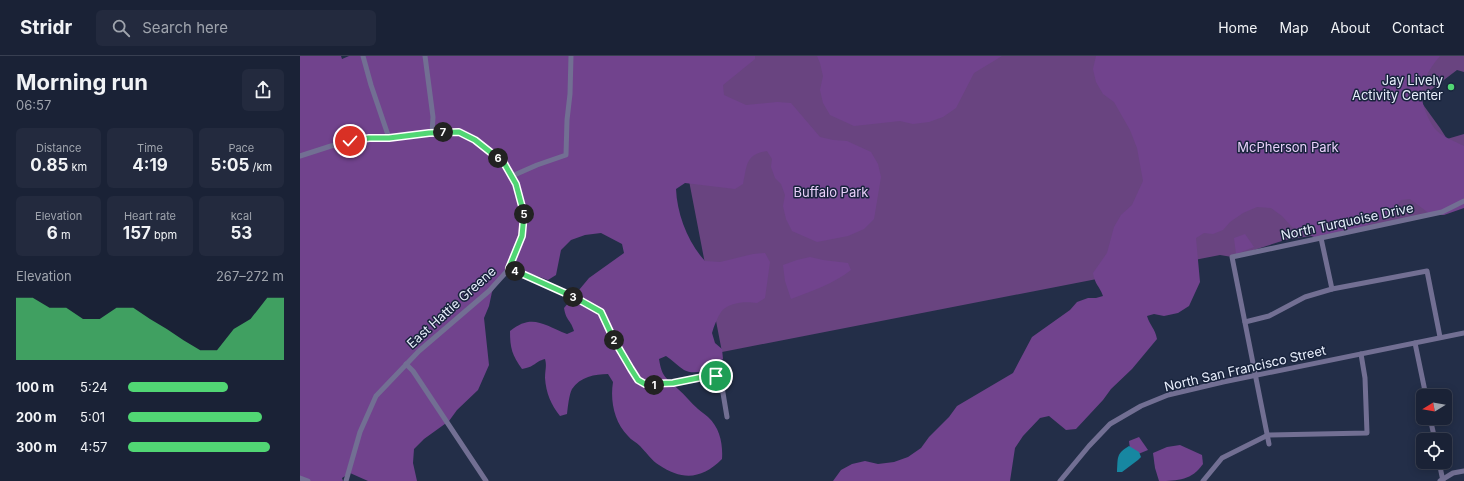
<!DOCTYPE html>
<html lang="en">
<head>
<meta charset="utf-8">
<style>
  body { margin:0; font-family:Inter,sans-serif; background:#232a3e; color:#f1f3f6; height:100vh; display:flex; flex-direction:column; font-size:15px; white-space:nowrap }
  * { box-sizing:border-box; margin:0 }
  p { font-size:13px; color:#9fa4ad }
  .icon { flex:none; width:22px; height:22px; fill:none; stroke:currentColor; stroke-width:2; stroke-linecap:round; stroke-linejoin:round }
  .map { position:relative; flex:1; overflow:hidden }
  .side { display:flex; flex-direction:column; background:#1a2236; width:300px }
  .side>* { flex:none }
  .needle { width:26px; rotate:259deg }
  .tools { position:absolute; left:1116px; top:333px; display:grid; gap:8px }
  .tools a { display:grid; place-items:center; width:36px; height:36px; border-radius:6px; background:#1a2236; box-shadow:0 2px 10px #0003,0 0 0 1px #383f51; font-size:20px }
  .pin { position:absolute; display:grid; place-items:center; width:34px; height:34px; color:#fff; margin:-17px; border:2px solid #fff; border-radius:50%; box-shadow:0 1px 4px #0007 }
  .km { position:absolute; width:20px; height:20px; margin:-10px; border-radius:50%; background:#222; color:#fff; font-size:11px; line-height:20px; text-align:center }
  .round { display:grid; place-items:center; flex:none; width:42px; height:42px; border-radius:6px; background:#232a3e }
  .head { display:flex; align-items:center; justify-content:space-between; height:68px; padding:0 16px }
  h1 { font-size:22px; font-weight:700; line-height:30px }
  .metrics { display:grid; grid-template-columns:repeat(3,1fr); gap:6px; height:68px; padding:4px 16px }
  .metrics div { display:grid; align-content:center; border-radius:6px; background:#232a3e; text-align:center }
  .metrics b { font-size:17px; font-weight:700 }
  .metrics small { font-size:11px; font-weight:400 }
  .metrics p { font-size:11px }
  .chart { height:112px; padding:8px 16px }
  .chart p { display:flex; justify-content:space-between }
  .chart svg { width:100%; height:72px; margin-top:4px; fill:#51d674; opacity:.7 }
  ul { padding:0 16px; list-style:none; font-size:13px }
  li { display:grid; grid-template-columns:64px 48px 1fr; align-items:center; height:30px }
  li i { height:10px; border-radius:5px; background:#51d674 }
  header { display:flex; align-items:center; gap:24px; box-sizing:border-box; height:56px; padding:0 20px; background:#1a2236; border-bottom:1px solid #383f51 }
  header strong { font-size:19px }
  nav { display:flex; gap:22px; margin-inline-start:auto; font-size:14px }
  .search { width:280px; height:36px; background:#232a3e; display:flex; align-items:center; gap:10px; box-sizing:border-box; padding:0 14px; border-radius:6px; color:#9fa4ad; font-size:15px }
  main { display:flex; flex:1; min-height:0 }
  .map>svg:first-child { display:block }
  .green { fill:#694480 }
  .forest { fill:#71438d }
  .water { fill:#1787a1 }
  .lines { fill:none; stroke-linecap:round; stroke-linejoin:round }
  .minor { stroke:#726f93; stroke-width:5 }
  .route-casing { stroke:#fff; stroke-width:8 }
  .route { stroke:#51d674; stroke-width:5 }
  .poi-dot { fill:#51d674; stroke:#19243d; stroke-width:1.5 }
  .labels { text-anchor:middle; stroke-width:3; stroke-linejoin:round; paint-order:stroke }
  .poi-label { font-size:13px; fill:#e8eefc; stroke:#19243d; text-anchor:end }
  .park-label { font-size:13px; fill:#e8d0f9; stroke:#19243d }
  .street-label { font-size:13px; fill:#e8eefc; stroke:#19243d }
</style>
</head>
<body>
<header>
<strong>Stridr</strong>
<div class="search"><svg class="icon" aria-label="search" viewBox="0 0 24 24"><circle cx="10" cy="10" r="6"/><path d="M15 15l6 6"/></svg>Search here</div>
<nav><a>Home</a><a>Map</a><a>About</a><a>Contact</a></nav>
</header>
<main>
<section class="side">
<div class="head"><div><h1>Morning run</h1><p>06:57</p></div><a class="round"><svg class="icon" aria-label="share" viewBox="0 0 24 24"><path d="M12 15V3M7 8l5-5 5 5M5 13v7h14v-7"/></svg></a></div>
<div class="metrics">
<div><p>Distance</p><b>0.85<small> km</small></b></div>
<div><p>Time</p><b>4:19</b></div>
<div><p>Pace</p><b>5:05<small> /km</small></b></div>
</div>
<div class="metrics">
<div><p>Elevation</p><b>6<small> m</small></b></div>
<div><p>Heart rate</p><b>157<small> bpm</small></b></div>
<div><p>kcal</p><b>53</b></div>
</div>
<div class="chart"><p><span>Elevation</span>267–272 m</p>
<svg viewBox="0 0 160 44" preserveAspectRatio="none"><path d="M0 44V6L10 6L20 12L30 12L40 19L50 19L60 12L70 12L80 19L90 25L100 32L110 38L120 38L130 25L140 19L150 6L160 6V44z"/></svg>
</div>
<ul>
<li><b>100 m</b>5:24<i style="width:64%"></i></li>
<li><b>200 m</b>5:01<i style="width:86%"></i></li>
<li><b>300 m</b>4:57<i style="width:91%"></i></li>
</ul>
</section>
<div class="map">
<svg width="1164" height="425" viewBox="0 0 1164 425">
  <rect width="100%" height="100%" fill="#232e48"/>
  <polygon class="green" points="365,0 1164,0 1164,16 1157,14 1119,43 1140,72 1147,83 1164,78 1164,148 1088,168 985,184 932,201 920,199 422,296"/>
  <g class="forest">
    <path d="M0 0H41L42 3 49 0H455V3L423 29 424 39 446 49 477 46 491 47 520 81 533 84 547 85 571 96 578 108 581 121 574 163 564 173 548 180 517 186 492 175 486 163 483 150 485 139 481 128 475 122 471 111 472 103 467 95C445 98 447 110 443 128L435 133 385 127 376 133C377 158 388 187 405 205L420 206 453 198 465 197 470 206 465 242 457 247C446 245 428 246 421 256 417 262 414 270 412 277L415 287 422 293 423 303C414 311 397 321 384 314 378 310 372 304 366 300L359 303C362 322 366 321 378 333 385 339 391 347 398 353 401 356 405 358 408 361 420 372 423 388 422 403 402 423 383 425 359 409 352 405 346 396 340 390 336 386 331 384 328 380 314 366 310 344 313 326L308 318C295 318 280 321 272 333 269 339 268 350 267 358L260 360C251 349 246 337 245 322 245 314 247 310 245 303 234 306 235 311 222 313 212 299 210 292 210 275 232 257 244 269 267 278L274 275C271 264 266 265 264 252L289 222 324 197 322 188 301 177 285 179 271 184 261 194 256 219 248 224 215 212 204 216 192 236 189 250 184 262 189 309 178 334 157 354 149 365 124 383 114 393 113 407 117 425H68L50 417 42 422 43 425H0Z"/>
    <polygon points="517,0 702,0 674,17 656,52 643,61 629,66 613,68 600,65 554,70 530,59 523,47 520,34 523,20 520,7"/>
    <path d="M796 0H1140C1133 8 1124 21 1122 32 1119 44 1129 67 1137 75 1143 81 1156 86 1164 90V152L1144 159 1130 158 1110 143 1101 144 1094 153 1066 170 1032 180 1016 182 992 171 982 160 971 152 957 151 943 157 930 166 923 174 913 178 904 177 896 182 900 226 889 250 878 257 864 260 854 258 847 260C850 270 855 272 857 283L832 313 811 333 803 344 776 373 766 374 749 360 740 362 723 380 715 392 710 425H533L541 414 552 408 565 405 578 408 594 406 608 401 621 392 629 381 649 361 657 350 713 317 732 281 770 254 777 246 788 242H796L803 240C799 229 795 229 793 217L807 197 814 171 821 159 832 149 843 125 837 92 830 74 814 46 803 38 796 26 793 13Z"/>
    <polygon points="945,178 954,191 936,198 934,182"/>
    <path d="M510 201 523 204 548 207 551 214C533 228 512 235 491 243L485 225 483 209 497 204Z"/>
    <polygon points="839,381 848,394 831,401 829,385"/>
    <path d="M880 389 902 399 903 408C892 424 878 425 859 425L855 412 853 397 867 391Z"/>
  </g>
  <path class="water" d="M829 390 839 396 841 401 838 404 822 416H817C818 401 816 398 829 390Z"/>
  <g class="lines">
    <g class="minor">
      <polyline points="63,0 71,29 89,82"/>
      <polyline points="125,0 133,61 132,77"/>
      <polyline points="0,100 31,90 69,82 89,82 129,77 159,76 175,84 204,107 216,128 224,158 222,180 209,213 189,235 119,295 76,340 60,376 46,425"/>
      <polyline points="212,120 237,109 266,99 267,64 270,38 271,0"/>
      <polyline points="1021,182 1032,233"/>
      <polyline points="209,213 276,242 301,256 314,284 338,324 345,329 373,327 408,320 416,320 422,331 427,361"/>
      <polyline points="945,266 969,260 1005,241 1032,233 1127,215 1140,281"/>
      <polyline points="1115,287 1126,340"/>
      <polyline points="106,308 113,315 186,425"/>
      <polyline points="1130,362 1135,384"/>
      <polyline points="969,388 932,201 1142,156 1164,145"/>
      <polyline points="1139,406 1143,425"/>
      <polyline points="0,422 8,425"/>
      <polyline points="760,425 789,390 810,368 841,350 868,339 923,326 1164,277"/>
      <polyline points="903,425 922,402 968,379 1067,377 1065,322 1061,298"/>
      <polyline points="1140,425 1153,417 1164,415"/>
    </g>
  </g>
  <g class="lines">
    <defs>
      <polyline id="route" points="50,85 69,82 89,82 129,77 159,76 175,84 204,107 216,128 224,158 222,180 209,212 276,242 301,256 314,284 331,313 338,324 345,328 373,327 408,320 416,320"/>
    </defs>
    <use href="#route" class="route-casing"/>
    <use href="#route" class="route"/>
  </g>
  <circle class="poi-dot" cx="1151" cy="31" r="4"/>
  <g class="labels">
    <g class="poi-label">
      <text x="1143" y="29">Jay Lively<tspan x="1143" dy="15">Activity Center</tspan></text>
    </g>
    <g class="park-label">
      <text x="988" y="96">McPherson Park</text>
      <text x="531" y="141">Buffalo Park</text>
    </g>
    <g class="street-label">
      <text transform="translate(1047 165) rotate(-12)" y="5">North Turquoise Drive</text>
      <text transform="translate(151 251) rotate(-42)" y="5">East Hattie Greene</text>
      <text transform="translate(945 312) rotate(-13)" y="5">North San Francisco Street</text>
    </g>
  </g>
</svg>
<div class="tools">
<a><svg class="needle" viewBox="-14 -14 28 28"><path d="M0-13l5 13h-10z" fill="#e53935"/><path d="M0 13l5-13h-10z" fill="#9fa4ad"/></svg></a>
<a><svg class="icon" aria-label="locate" viewBox="0 0 24 24"><circle cx="12" cy="12" r="6"/><path d="M12 2v4M12 18v4M2 12h4M18 12h4"/></svg></a>
</div>
<div class="pin" style="left:416px;top:320px;background:#1e9e55"><svg class="icon" aria-label="arrive" viewBox="0 0 24 24"><path d="M6 21V4h12l-3 4 3 4H6"/></svg></div>
<div class="pin" style="left:50px;top:85px;background:#d93025"><svg class="icon" aria-label="check" viewBox="0 0 24 24"><path d="M5 12l5 5 9-10"/></svg></div>
<b class="km" style="left:354px;top:329px">1</b>
<b class="km" style="left:314px;top:284px">2</b>
<b class="km" style="left:273px;top:241px">3</b>
<b class="km" style="left:215px;top:215px">4</b>
<b class="km" style="left:224px;top:158px">5</b>
<b class="km" style="left:198px;top:102px">6</b>
<b class="km" style="left:143px;top:76px">7</b>
</div>
</main>
</body>
</html>
